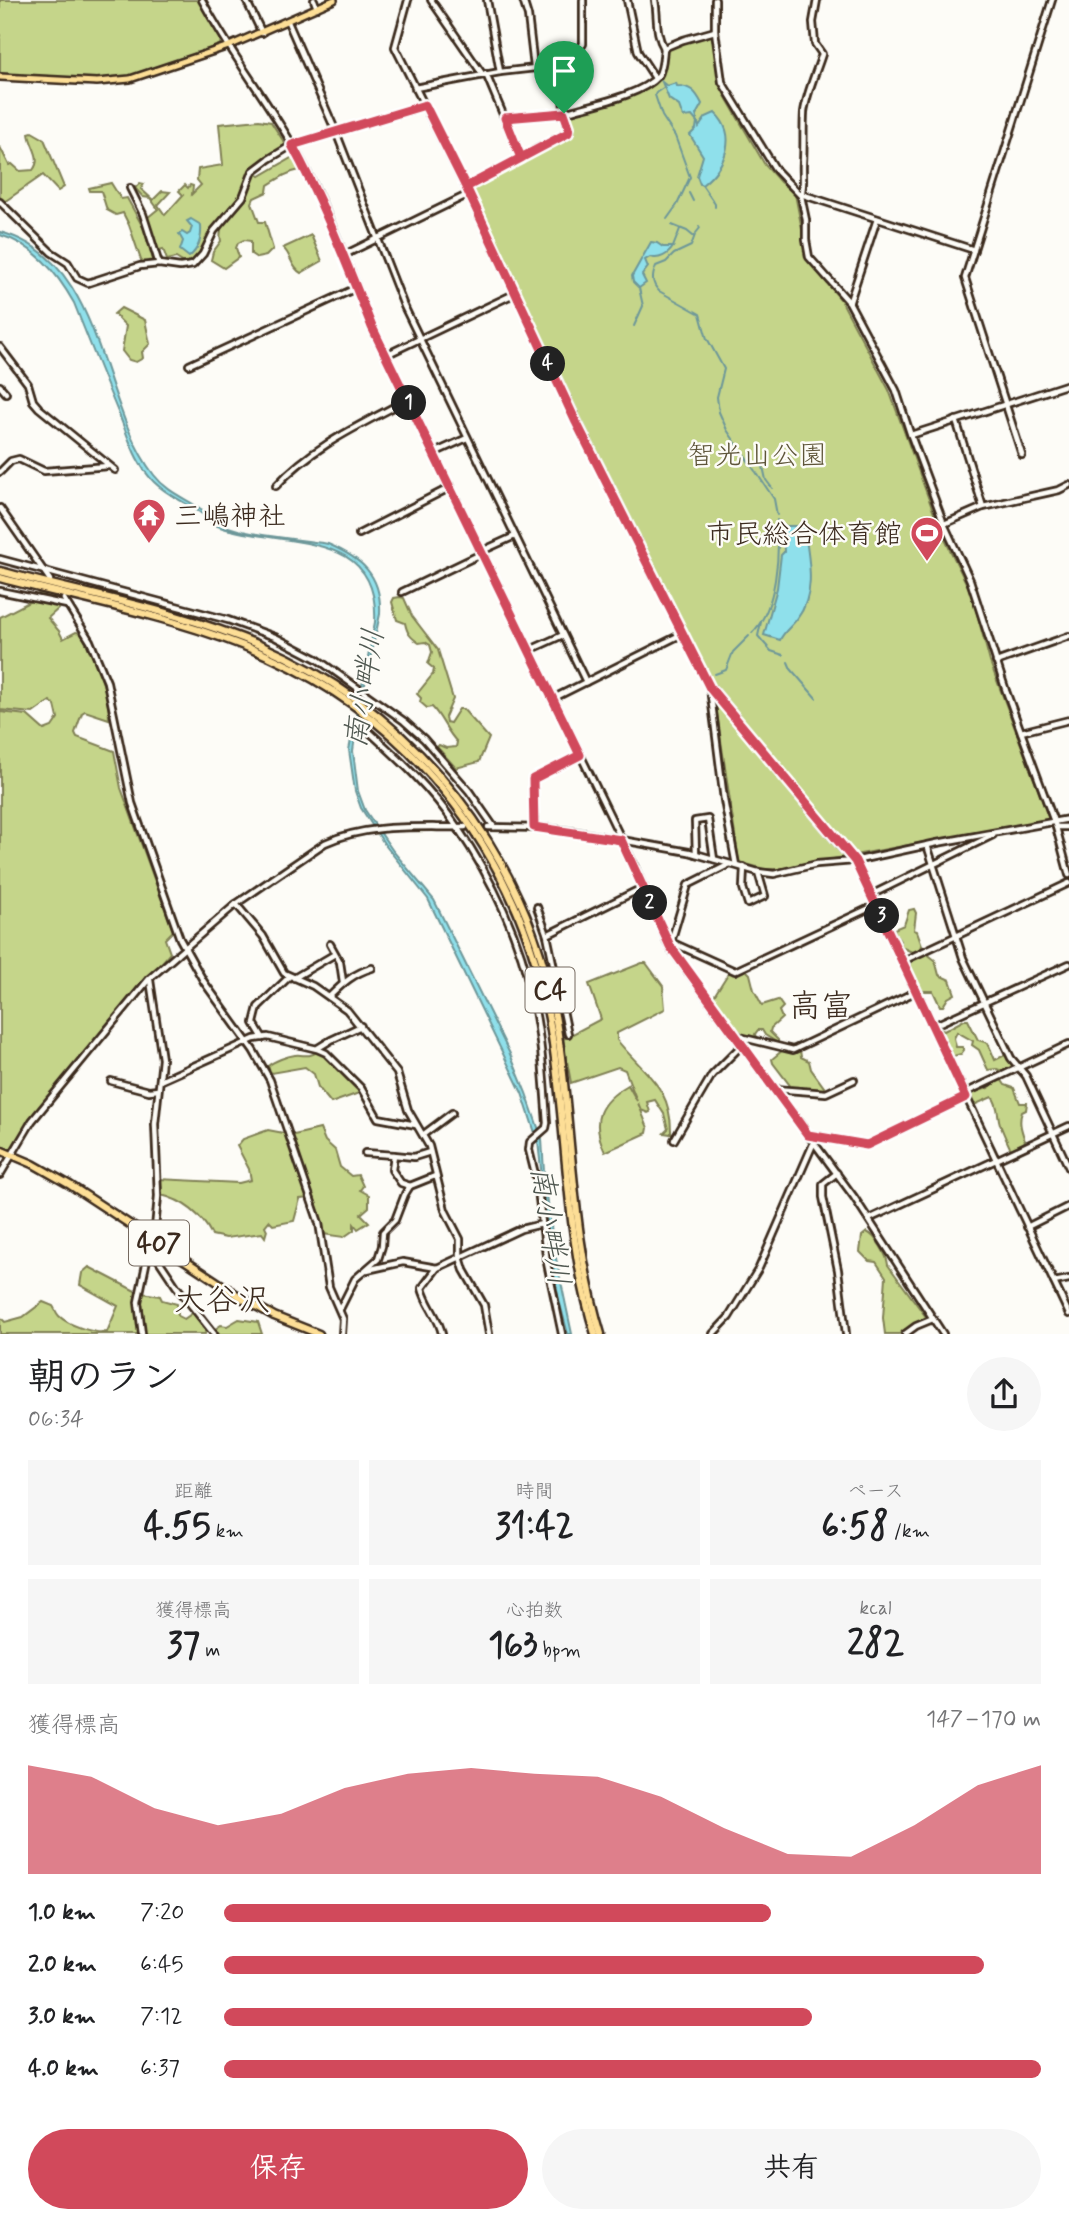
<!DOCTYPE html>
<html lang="ja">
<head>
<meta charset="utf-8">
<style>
  body { margin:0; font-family:Mynerve,"Klee One",sans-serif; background:#f6f6f6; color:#202124; height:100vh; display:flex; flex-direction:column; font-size:26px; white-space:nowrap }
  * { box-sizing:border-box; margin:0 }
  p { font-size:23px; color:#757577 }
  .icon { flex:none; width:38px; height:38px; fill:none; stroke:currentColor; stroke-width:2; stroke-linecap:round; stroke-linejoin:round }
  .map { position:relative; height:1334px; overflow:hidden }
  .drawer { display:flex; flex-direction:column; background:#fff; flex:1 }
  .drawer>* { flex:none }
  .pin { position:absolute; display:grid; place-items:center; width:60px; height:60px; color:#fff; margin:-72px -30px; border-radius:50% 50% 50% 0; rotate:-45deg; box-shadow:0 0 7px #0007 }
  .pin .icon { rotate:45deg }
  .km { position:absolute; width:35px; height:35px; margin:-18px; border-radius:50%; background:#222; color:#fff; font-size:19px; line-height:35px; text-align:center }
  .round { display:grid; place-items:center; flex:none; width:74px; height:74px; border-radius:37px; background:#f6f6f6 }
  .overview { display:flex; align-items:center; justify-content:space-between; height:119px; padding:0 28px }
  h1 { font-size:38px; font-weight:800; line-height:52px }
  .stats { display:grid; grid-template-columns:repeat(3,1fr); gap:10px; height:119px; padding:7px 28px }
  .stats div { display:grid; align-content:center; border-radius:0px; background:#f6f6f6; text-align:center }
  .stats b { font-size:35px; font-weight:800 }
  .stats small { font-size:19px; font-weight:400 }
  .stats p { font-size:19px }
  .chart { height:196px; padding:14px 28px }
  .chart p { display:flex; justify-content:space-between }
  .chart svg { width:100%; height:126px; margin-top:7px; fill:#d1495b; opacity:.7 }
  .cta { display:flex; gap:14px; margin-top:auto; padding:14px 28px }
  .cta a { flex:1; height:80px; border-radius:42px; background:#d1495b; color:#fff; font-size:28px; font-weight:800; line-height:80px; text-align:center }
  .cta a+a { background:#f6f6f6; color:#202124 }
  ul { padding:0 28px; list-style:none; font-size:23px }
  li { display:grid; grid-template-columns:112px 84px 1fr; align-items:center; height:52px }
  li i { height:18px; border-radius:9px; background:#d1495b }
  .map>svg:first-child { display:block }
  .green { fill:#c5d58a; stroke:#808054; stroke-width:2 }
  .water { fill:#8fe0eb; stroke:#6d9799; stroke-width:2 }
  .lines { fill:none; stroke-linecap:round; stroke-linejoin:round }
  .stream { stroke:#6d9799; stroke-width:2 }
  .minor-tunnel { stroke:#d6d2cc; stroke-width:4.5; stroke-dasharray:4.5 2; stroke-linecap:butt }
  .minor-casing { stroke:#3b2a1e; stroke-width:10 }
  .major-casing { stroke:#3b2a1e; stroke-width:10 }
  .highway-casing { stroke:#3b2a1e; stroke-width:11 }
  .minor { stroke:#fdfcf7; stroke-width:4.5 }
  .major { stroke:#fdde96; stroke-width:5 }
  .highway { stroke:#fdde96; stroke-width:6 }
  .route-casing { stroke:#fff; stroke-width:14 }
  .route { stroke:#d1495b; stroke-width:9 }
  .labels { text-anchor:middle; stroke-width:5; stroke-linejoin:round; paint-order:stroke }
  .shield { fill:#fdfcf7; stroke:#75695f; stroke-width:2 }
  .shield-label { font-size:26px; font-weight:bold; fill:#3b2a1e }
  .park-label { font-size:28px; fill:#5e5539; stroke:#fdfcf7 }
  .poi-label { font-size:28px; fill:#3b2a1e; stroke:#fdfcf7; text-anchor:start }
  .water-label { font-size:30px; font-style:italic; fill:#505851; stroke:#fdfcf7 }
  .quarter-label { font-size:32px; fill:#3b2a1e; stroke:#fdfcf7 }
</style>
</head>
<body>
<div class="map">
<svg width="1069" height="1334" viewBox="0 0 1069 1334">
  <rect width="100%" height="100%" fill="#fdfcf7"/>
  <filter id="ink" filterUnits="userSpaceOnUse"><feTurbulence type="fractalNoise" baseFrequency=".0143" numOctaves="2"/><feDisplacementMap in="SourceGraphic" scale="14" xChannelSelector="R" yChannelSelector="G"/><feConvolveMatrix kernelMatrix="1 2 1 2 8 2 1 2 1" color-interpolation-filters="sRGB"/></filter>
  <g filter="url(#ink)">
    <g class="green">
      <path d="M0 0H201C209 13 223 30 220 45 188 57 155 71 122 78 87 84 42 77 7 75L0 73Z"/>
      <path d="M712 35 724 94 765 165 780 182 795 194 808 260 841 300 889 390 939 527 972 595 990 662 1049 819 779 869H764L739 862 715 700 470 189 570 137 572 128 567 117 570 115C603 106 633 96 661 76L665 52C679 43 695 39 712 35Z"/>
      <polygon points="259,120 271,122 286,145 265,157 252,168 243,191 212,230 196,259 184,263 176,258 167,260 163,249 156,251 147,218 158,209 150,198 143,197 135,188 140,183 144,184 141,189 153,200 162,191 170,192 158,205 165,215 183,195 179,191 185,185 188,188 190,185 193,186 192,194 201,185 197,180 198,169 223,165 219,124"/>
      <path d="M32 132 44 139 64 187 58 191 43 175 4 202 0 199V147L9 165 12 164 20 171 33 170C43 157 30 147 29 133Z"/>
      <path d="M293 157 300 170C288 172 279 178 268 185L267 192 254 198 252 203 259 222H265L273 249 266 256 257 258 251 254V241L244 240 238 243 236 248 239 257 224 268 211 260 213 252 221 241C217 222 232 217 241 203 247 195 250 185 253 176L255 173 260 176Z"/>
      <polygon points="111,183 121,199 127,198 144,229 153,260 151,263 142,263 129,225 123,213 116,215 107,210 101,191 90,191 89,188"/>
      <path d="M311 235 322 261 301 273C291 268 291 254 283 248Z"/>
      <polygon points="121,308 145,320 150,344 142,352 143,358 136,362 129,360 122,351 126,326 114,314"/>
      <path d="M39 593 58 598V609L48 618 59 631 63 639 76 632 81 633C94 657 109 691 109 719L85 711 82 713 75 733 77 737 114 751 121 788 173 931 165 939 170 953 55 1089 24 1128 10 1150 0 1148V712L27 715 44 730 52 727 58 718 55 705 50 701 33 713 0 710V617L33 600Z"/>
      <path d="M400 597 404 598 412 616 438 650 453 699 445 717 446 722 450 723 459 709H463L489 738 479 762 456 768 437 747 439 745 446 748 456 747 457 742C447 732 441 716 432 707L427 708 420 702 421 698 417 694 433 674 434 669 428 664 432 652 430 645 425 642 419 643C410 637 407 633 405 623L397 620 392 602 394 598Z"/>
      <polygon points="914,909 916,913 914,930 917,931 922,945 920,954 926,953 935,960 939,975 950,980 955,994 948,998 943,1006 940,1006 933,991 919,991 908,967 913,959 912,952 899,946 900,941 895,934 894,929 904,925 909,910"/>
      <path d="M642 963H646L663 986 665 1009 617 1033V1040C645 1075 672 1086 671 1134L664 1133 668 1129 664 1114 655 1100 647 1102 650 1112 648 1113 641 1110 638 1103 648 1128 647 1133 605 1152C590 1120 599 1102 628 1085L637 1101 625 1070 618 1067 571 1083 563 1039 601 1019 589 984Z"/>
      <path d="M744 968 750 974 754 990 762 1005 778 1000 783 1007 779 1011 782 1018 771 1028 770 1032 778 1040V1043L765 1035 762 1030H758L755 1034 756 1038C737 1037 724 1016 714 1002V996L729 972Z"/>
      <polygon points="964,1020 968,1020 978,1040 988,1043 995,1060 1007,1054 1013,1068 1005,1072 997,1069 988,1070 979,1050 972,1045 973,1041 957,1032 954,1038 956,1047 962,1047 964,1050 961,1054 950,1057 938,1028 944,1031"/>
      <polygon points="783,1050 800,1050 801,1057 809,1061 811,1069 826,1090 792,1088 773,1063 772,1059"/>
      <path d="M317 1052 331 1060 358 1088 359 1093 331 1103 318 1087 314 1074 305 1067 271 1073 268 1066C274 1061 287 1056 295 1055 304 1054 308 1058 317 1052Z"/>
      <path d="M1001 1079 1005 1085 1014 1088 1020 1103H1027L1026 1110 1022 1112C1018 1123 1022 1131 1025 1141L1023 1145 1011 1150C1007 1141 1003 1133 1000 1124 997 1115 999 1105 992 1097L974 1105 969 1094 988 1088Z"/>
      <path d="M320 1129 325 1141 335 1150 340 1167 351 1176 358 1175 363 1186 360 1190 369 1195V1207L361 1214 369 1222 358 1229 354 1224V1230L344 1237 323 1234 321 1218 310 1198 300 1199 294 1221 273 1225 269 1221 265 1226 267 1230 265 1237 262 1233 226 1238 212 1235C202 1215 183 1200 161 1195L159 1179 239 1183 251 1180 249 1169 237 1146 243 1139 268 1130 294 1135Z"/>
      <path d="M867 1232C876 1236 887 1255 888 1265L926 1317 899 1334H885L883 1318 886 1277 876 1262 869 1261 860 1252 862 1236Z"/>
      <path d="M89 1267 137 1292 160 1296 162 1300 177 1304 178 1316 184 1319 194 1312 207 1326 205 1334H0V1317L5 1322 23 1317 43 1302 53 1306C55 1309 56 1313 59 1316 68 1325 94 1334 107 1332L118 1306 80 1285 82 1273Z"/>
      <polygon points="239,1319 258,1322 262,1334 218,1334 215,1329 221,1325 227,1326"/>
    </g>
    <g class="water">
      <path d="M662 82 667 86 676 83 677 86C691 86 696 92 702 104L696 115 699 127 706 117 715 113C739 136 725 167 702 185L700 184 697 176 703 156 690 135 696 129 697 122 692 116 683 117 679 106 669 99Z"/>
      <path d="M191 219 201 225C202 238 199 249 189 257L180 250 183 241 179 234 182 232 187 235 190 233 192 227 187 221Z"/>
      <path d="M0 232C105 259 98 403 154 475 167 492 185 498 201 509 208 514 215 521 223 525 248 536 299 539 328 544 361 558 382 575 380 614L357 721 353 751 358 791 365 810 393 851 434 900 510 1054 526 1093 542 1139 544 1172 554 1249 572 1334H568L557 1293 549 1239 538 1142 522 1093 428 899 385 845 361 808 355 791 349 750 375 622C380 527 281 548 220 527 211 524 206 516 198 511 183 501 167 495 154 482 136 464 129 439 120 417 104 379 89 341 74 303 57 273 35 245 0 235Z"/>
      <path d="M651 242 657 243 663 247H673C668 255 659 260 650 257L645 260 648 267 642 275 646 283 639 288 633 282 632 276Z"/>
      <path d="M783 526H804C808 556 818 592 797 619 791 627 784 631 780 640L764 635 777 588 781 555 784 552Z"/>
    </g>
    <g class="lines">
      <g class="stream">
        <polyline points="630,0 641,53"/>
        <polyline points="657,92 663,88"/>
        <polyline points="656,93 655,95 662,116 675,136 690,177 677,205 667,219"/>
        <polyline points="702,185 715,204 715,207"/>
        <polyline points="689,193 693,201"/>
        <polyline points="672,225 687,231 693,236"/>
        <polyline points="696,233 700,228 699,226"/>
        <path d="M695 235 691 246 674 254 666 262 656 266C652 276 651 283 659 291L700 314 707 339"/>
        <polyline points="673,247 680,229"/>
        <polyline points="634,326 643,306 639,288"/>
        <polyline points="708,340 724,369 717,397 719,412 727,430 755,471"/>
        <polyline points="761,457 766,480 772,488"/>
        <polyline points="756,472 774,499 777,515"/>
        <polyline points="761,622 758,636 771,651 783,655"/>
        <path d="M752 633C777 609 780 553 777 520"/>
        <polyline points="788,662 791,669 816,698"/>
        <polyline points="715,674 726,670 733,652 749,636"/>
      </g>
      <polyline class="minor-tunnel" points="374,727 384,713"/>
      <defs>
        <g id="minor">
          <path d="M202 0C229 51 264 96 293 146 326 203 348 266 372 327L633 863 669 946 854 1197 943 1334"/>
          <polyline points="246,0 262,33"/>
          <polyline points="314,0 317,8"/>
          <polyline points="408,0 395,47 469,194 577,422 710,688 724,800 736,865"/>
          <polyline points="431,0 483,75"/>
          <polyline points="487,0 500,72"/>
          <polyline points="523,0 528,16 534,67"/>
          <polyline points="627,0 638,52 655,78"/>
          <path d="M655 0C658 18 655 33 664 48"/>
          <polyline points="715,0 715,31 722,82 776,170 801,196 806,220 806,240 809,257 849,302 896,390 910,433 944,524 970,580 1006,691 1056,827 1069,875"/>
          <polyline points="288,22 336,132 404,306 586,682"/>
          <polyline points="486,74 521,157"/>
          <polyline points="415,88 500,72 562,65 576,53 583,44 583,0"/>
          <polyline points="505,118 564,113 562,65"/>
          <path d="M466 187 568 133 569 127 564 113C589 105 641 96 658 76 663 69 663 57 664 48L683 40 715 31"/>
          <polyline points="130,188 143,214 159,264"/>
          <polyline points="801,194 974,250"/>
          <path d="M801 195C805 183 802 174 803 162 804 146 803 129 804 112 807 92 816 73 822 54L815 44 813 22 817 0"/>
          <polyline points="0,202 51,252 68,263 77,278 88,283 140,266 159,264 180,267 193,265 203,254 214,231 243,197 253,171 269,159 292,145 425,105"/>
          <polyline points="344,255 469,194"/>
          <polyline points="850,301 877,219"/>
          <polyline points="0,347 28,384 33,401 39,408 115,470"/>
          <polyline points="386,355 516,293"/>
          <polyline points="189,365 356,288"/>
          <polyline points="0,386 6,393"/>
          <polyline points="956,420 983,507"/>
          <polyline points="911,435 1069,384"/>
          <polyline points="434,453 467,438"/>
          <polyline points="1022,455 965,278 1052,0"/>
          <polyline points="0,472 11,461 19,459 44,471 109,466"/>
          <path d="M276 486C311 447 362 424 407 400"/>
          <polyline points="0,508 50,580"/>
          <polyline points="944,524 983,507 1059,490 1069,485"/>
          <polyline points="359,534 451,487"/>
          <polyline points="482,551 515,536"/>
          <polyline points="0,559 228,620 275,637 317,659 404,721 424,739 469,791 494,827"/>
          <polyline points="0,591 67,605"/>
          <polyline points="402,592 483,553"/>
          <polyline points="64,599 90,641 107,682 132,803 180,939 204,982 253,1050 270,1080 319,1223 329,1287 343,1319 342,1334"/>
          <polyline points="530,650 563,635"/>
          <polyline points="996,662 1069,636"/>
          <polyline points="712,689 853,861"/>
          <polyline points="552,699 682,634"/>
          <path d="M363 726C396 756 432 789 457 827 492 878 521 940 533 1001 542 1041 544 1082 547 1123L546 1128 530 1142 529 1150 537 1182 547 1263 562 1334"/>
          <polyline points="1021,732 1069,720"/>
          <polyline points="488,827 546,828 577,832 689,852 758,872 774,874 817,864 854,861 937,843 1069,819"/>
          <polyline points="534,827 533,779 580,755"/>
          <polyline points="1056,827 1069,827"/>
          <polyline points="927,845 963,958 1011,1058 1026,1076 1069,1168"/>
          <polyline points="696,854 695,821 708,819 714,859"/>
          <polyline points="855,861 1069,1314"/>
          <polyline points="744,867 743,888 748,904 765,896 758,872"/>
          <polyline points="871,895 993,835"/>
          <polyline points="236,904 263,936 284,973 313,986 347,1010 397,1073 408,1110 429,1146 445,1210 460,1239 460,1257 464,1270 484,1305 489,1334"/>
          <polyline points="537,907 547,935 560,996 556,997"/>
          <polyline points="547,935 644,887"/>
          <polyline points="671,942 735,971 876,905"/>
          <polyline points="671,942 688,885 730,864"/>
          <polyline points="330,944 340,962 343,982"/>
          <polyline points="903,961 1069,883"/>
          <polyline points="294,978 335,954"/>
          <polyline points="150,980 162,1059 155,1124 158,1196 154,1240"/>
          <polyline points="560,996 568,1034"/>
          <path d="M329 997C342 984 354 973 372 968"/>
          <polyline points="933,1026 1069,964"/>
          <polyline points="736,1036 793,1050 917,991"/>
          <polyline points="263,1038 254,1023 258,1007 289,977"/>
          <polyline points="318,1048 331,1040 361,1026"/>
          <polyline points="111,1081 149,1091 158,1090"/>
          <polyline points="160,1081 254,1039 268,1037 317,1049 326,1053 361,1088 378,1118 416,1125"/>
          <polyline points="775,1089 826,1093 854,1080"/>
          <polyline points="965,1093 1069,1044"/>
          <polyline points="424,1134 452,1113"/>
          <polyline points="809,1135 867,1145 966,1097"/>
          <polyline points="674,1140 712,1075 742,1045"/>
          <polyline points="365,1153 394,1155"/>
          <polyline points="837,1173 823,1184 823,1197 838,1270 846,1334"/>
          <path d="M0 1175 32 1121 149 979 236 904 325 843C368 823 418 828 465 827"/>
          <polyline points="410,1186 401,1183 392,1170 394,1155 414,1157 430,1152"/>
          <polyline points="869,1219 1069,1126"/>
          <polyline points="1027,1227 1069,1206"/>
          <polyline points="150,1247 176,1286 214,1334"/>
          <path d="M437 1268 422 1288C426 1305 439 1317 442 1334"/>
          <polyline points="367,1270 403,1262 437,1268 521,1229 542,1224"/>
          <polyline points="1054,1282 1069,1279"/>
          <polyline points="340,1309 355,1279 378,1259 382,1246 383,1232 395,1220 405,1194 410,1186 435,1176"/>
          <polyline points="142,1334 138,1302 150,1245"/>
          <polyline points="713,1334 729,1317 759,1268 814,1142"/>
          <polyline points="905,1334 916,1326 933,1319"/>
        </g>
        <polyline id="major" points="0,77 97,82 130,79 229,46 334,0"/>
        <g id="highway">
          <path d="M0 571C88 595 178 610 262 646 417 713 528 855 556 1021 573 1125 570 1233 601 1334"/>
          <path d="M0 578C90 602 184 618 270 657 418 724 520 860 549 1019 568 1123 563 1231 595 1334"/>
          <polyline points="0,1150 33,1164 70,1185 245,1300 274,1316 319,1334"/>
        </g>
      </defs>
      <use href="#minor" class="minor-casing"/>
      <use href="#major" class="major-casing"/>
      <use href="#highway" class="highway-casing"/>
      <use href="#minor" class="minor"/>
      <use href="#major" class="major"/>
      <use href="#highway" class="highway"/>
    </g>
  </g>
  <g class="lines" filter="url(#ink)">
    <defs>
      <path id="route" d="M564 113 569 127 568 133 466 187 425 105 292 145C324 204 347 265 372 327L580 755 533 779 534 827 621 840 670 946 808 1135 867 1145 966 1097 855 861 710 688 576 422 466 187 521 158 505 118 564 113"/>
    </defs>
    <use href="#route" class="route-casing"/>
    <use href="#route" class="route"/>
  </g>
  <defs>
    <symbol id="temple-pin" viewBox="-11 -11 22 30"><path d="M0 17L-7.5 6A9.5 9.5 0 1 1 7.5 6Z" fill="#d1495b" stroke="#fdfcf7"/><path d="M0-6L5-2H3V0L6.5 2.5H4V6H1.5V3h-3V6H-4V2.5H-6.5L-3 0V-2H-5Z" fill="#fff"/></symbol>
    <symbol id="stadium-pin" viewBox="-11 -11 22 30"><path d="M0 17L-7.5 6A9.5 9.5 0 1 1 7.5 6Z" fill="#d1495b" stroke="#fdfcf7"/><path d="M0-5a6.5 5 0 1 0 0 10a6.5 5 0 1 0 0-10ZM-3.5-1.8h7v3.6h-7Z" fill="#fff"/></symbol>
  </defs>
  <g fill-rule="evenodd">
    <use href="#temple-pin" x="130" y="496" width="38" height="52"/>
    <use href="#stadium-pin" x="908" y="514" width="38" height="52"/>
  </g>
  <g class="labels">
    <g class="shield">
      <rect x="525.5" y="967.5" width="49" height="45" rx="5"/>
      <rect x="129" y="1220.5" width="60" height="45" rx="5"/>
    </g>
    <g class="shield-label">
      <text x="550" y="999">C4</text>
      <text x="159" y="1252">407</text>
    </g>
    <g class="park-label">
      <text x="757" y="464">智光山公園</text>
    </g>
    <g class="poi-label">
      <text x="174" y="525">三嶋神社</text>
      <text x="902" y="543" text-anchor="end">市民総合体育館</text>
    </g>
    <g class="water-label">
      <text transform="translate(364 688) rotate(-81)" y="10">南小畔川</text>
      <text transform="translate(551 1226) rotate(81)" y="10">南小畔川</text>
    </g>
    <g class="quarter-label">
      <text x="821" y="1016">高富</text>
      <text x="222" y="1310">大谷沢</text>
    </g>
  </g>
</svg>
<div class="pin" style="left:564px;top:113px;background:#1e9e55"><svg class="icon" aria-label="arrive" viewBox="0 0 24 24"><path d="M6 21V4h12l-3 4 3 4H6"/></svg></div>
<b class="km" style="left:409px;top:403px">1</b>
<b class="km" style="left:650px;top:903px">2</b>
<b class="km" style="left:882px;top:916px">3</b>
<b class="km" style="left:548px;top:364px">4</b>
</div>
<section class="drawer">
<div class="overview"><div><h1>朝のラン</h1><p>06:34</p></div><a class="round"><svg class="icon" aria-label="share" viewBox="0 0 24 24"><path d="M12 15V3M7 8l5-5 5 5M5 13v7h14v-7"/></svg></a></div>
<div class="stats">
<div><p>距離</p><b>4.55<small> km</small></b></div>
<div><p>時間</p><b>31:42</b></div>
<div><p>ペース</p><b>6:58<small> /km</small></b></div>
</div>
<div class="stats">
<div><p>獲得標高</p><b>37<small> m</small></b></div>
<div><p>心拍数</p><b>163<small> bpm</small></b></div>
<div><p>kcal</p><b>282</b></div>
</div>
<div class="chart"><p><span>獲得標高</span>147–170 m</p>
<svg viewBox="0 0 160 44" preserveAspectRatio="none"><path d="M0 44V6L10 10L20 21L30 27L40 23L50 14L60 9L70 7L80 9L90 10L100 17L110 28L120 37L130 38L140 27L150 13L160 6V44z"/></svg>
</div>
<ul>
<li><b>1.0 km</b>7:20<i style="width:67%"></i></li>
<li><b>2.0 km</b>6:45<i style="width:93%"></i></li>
<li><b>3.0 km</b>7:12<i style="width:72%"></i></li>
<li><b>4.0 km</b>6:37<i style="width:100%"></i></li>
</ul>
<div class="cta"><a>保存</a><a>共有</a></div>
</section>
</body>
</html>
